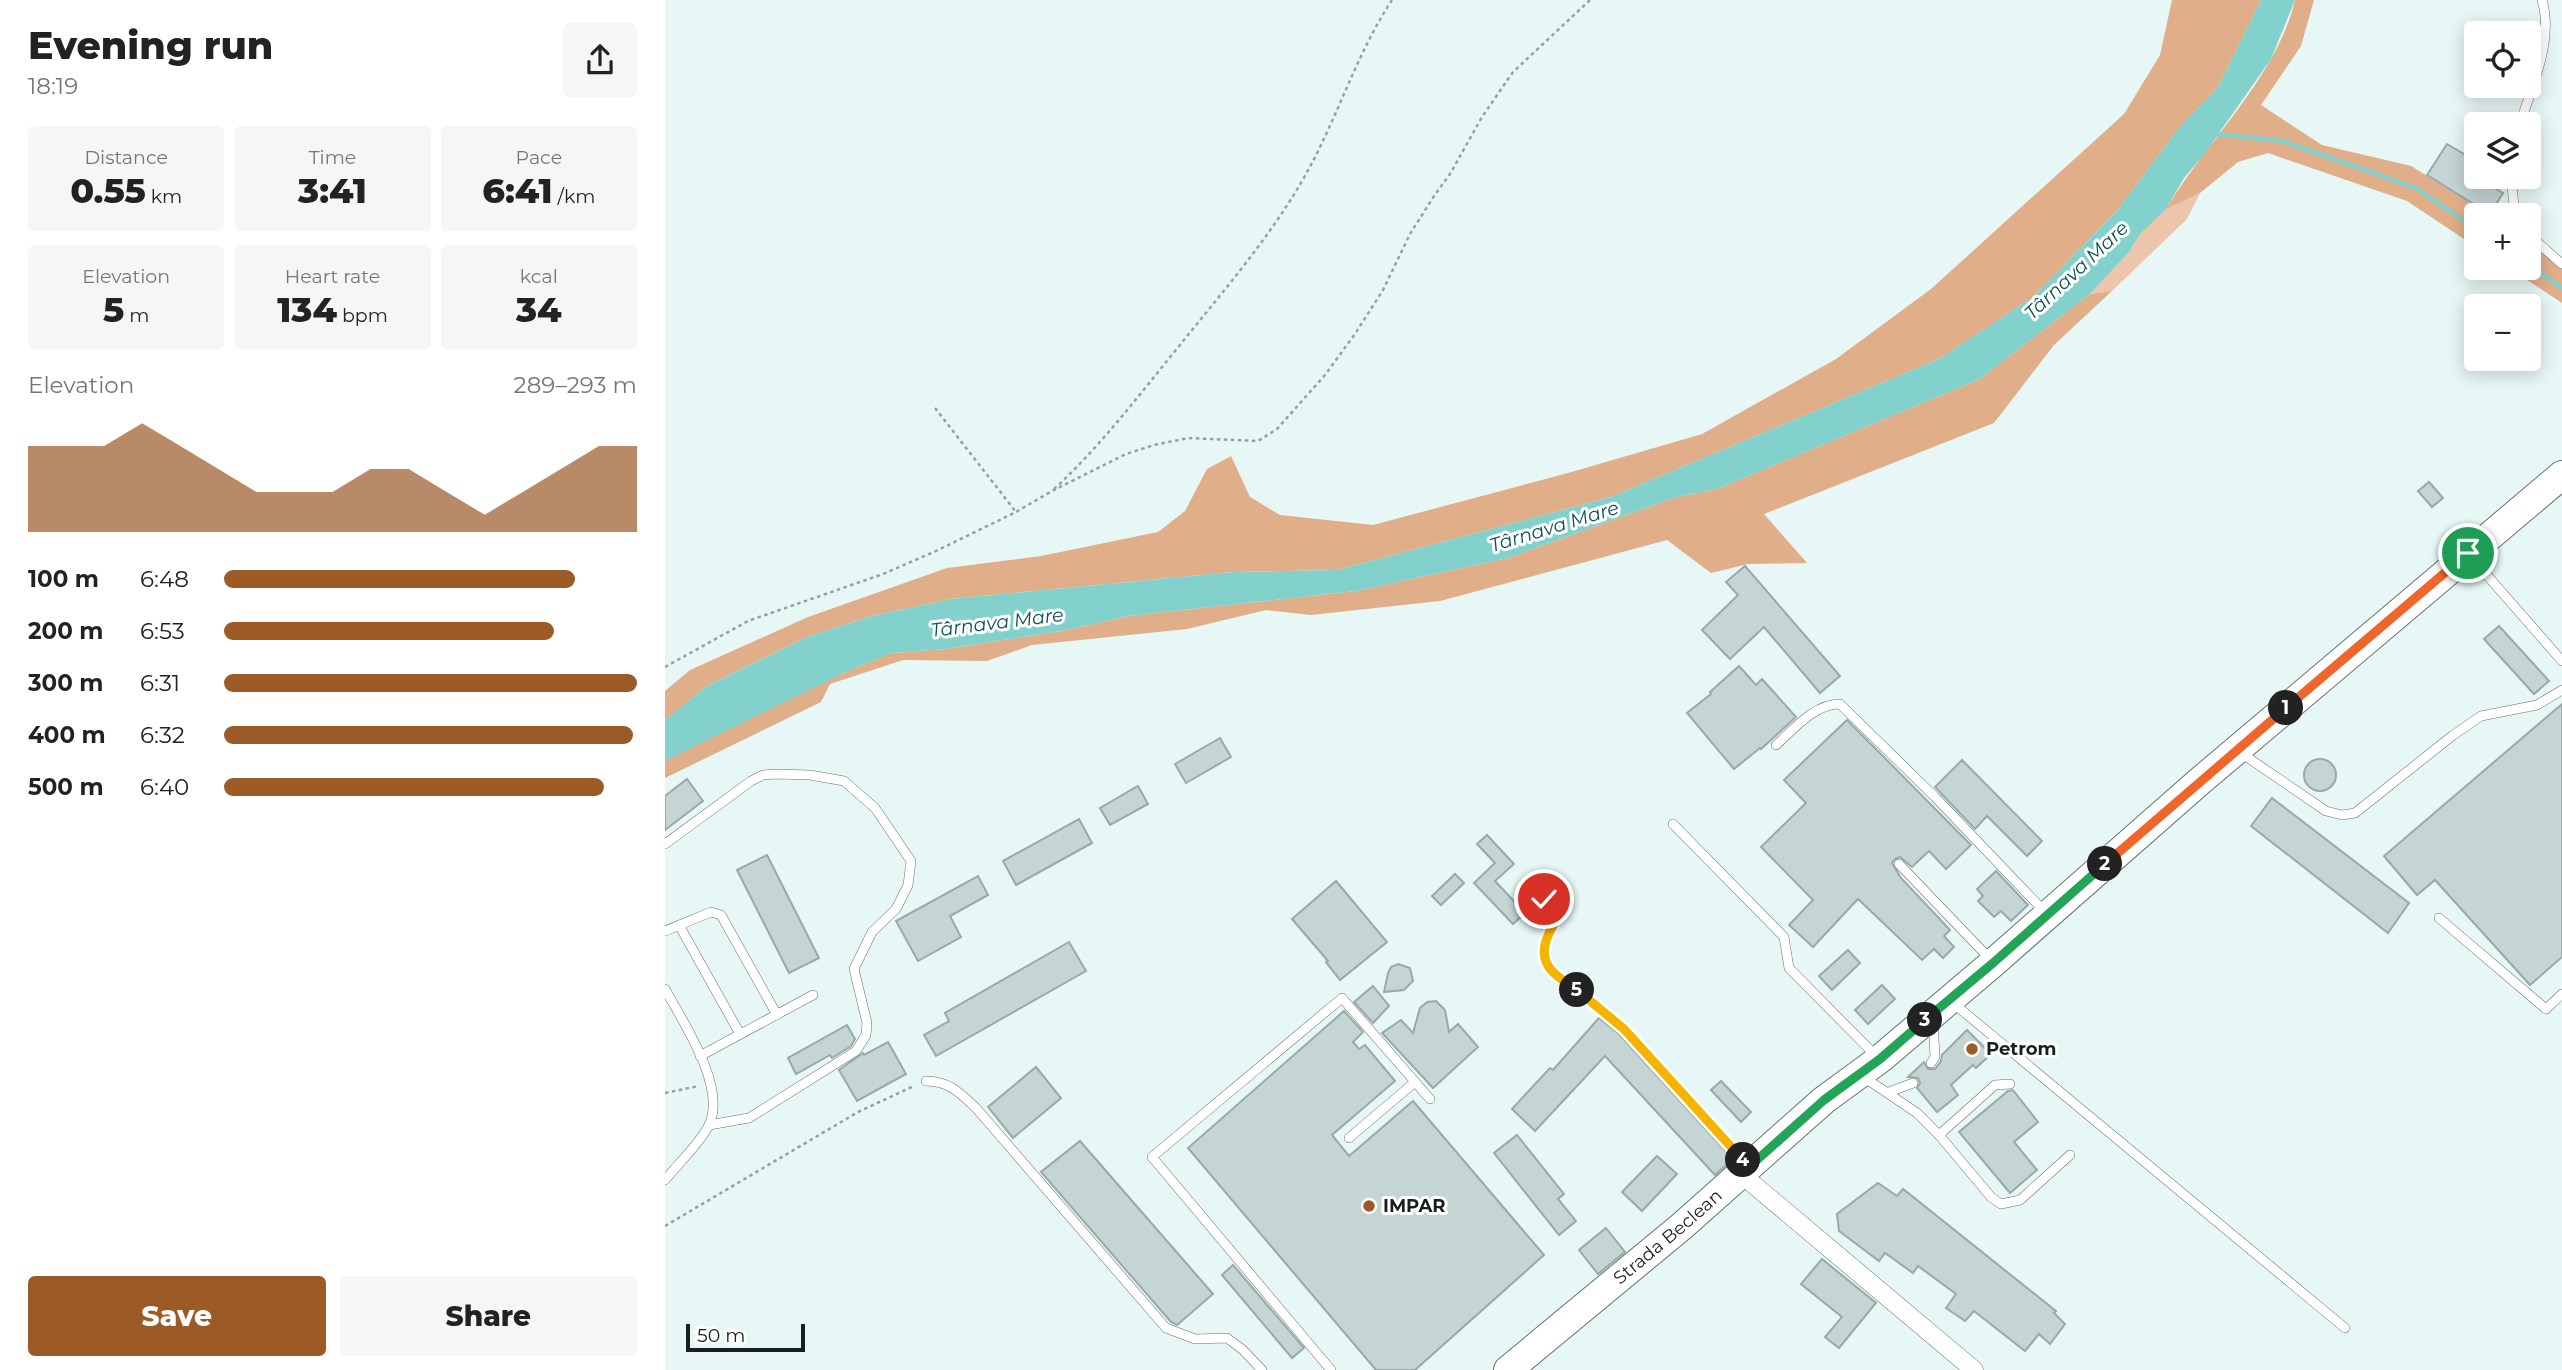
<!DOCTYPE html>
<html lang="en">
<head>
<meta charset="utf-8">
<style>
  body { margin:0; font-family:Montserrat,sans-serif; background:#f6f6f6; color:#222; height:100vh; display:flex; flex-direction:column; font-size:26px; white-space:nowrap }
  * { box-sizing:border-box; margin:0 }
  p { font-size:23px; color:#767676 }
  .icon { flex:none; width:38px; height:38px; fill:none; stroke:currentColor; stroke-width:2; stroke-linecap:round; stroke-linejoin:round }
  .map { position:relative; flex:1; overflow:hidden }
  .drawer { display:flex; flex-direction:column; background:#fff; width:665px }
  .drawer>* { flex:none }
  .controls { position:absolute; left:1799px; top:21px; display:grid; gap:14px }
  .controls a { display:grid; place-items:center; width:77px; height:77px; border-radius:7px; background:#fff; box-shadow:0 4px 18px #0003; font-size:35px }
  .scale { position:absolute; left:21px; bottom:18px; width:119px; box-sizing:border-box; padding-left:7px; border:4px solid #191f1f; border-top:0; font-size:19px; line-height:24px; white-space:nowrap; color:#191f1f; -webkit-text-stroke:5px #fff; paint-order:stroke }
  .pin { position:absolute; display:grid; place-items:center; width:60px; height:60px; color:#fff; margin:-30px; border:4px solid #fff; border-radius:50%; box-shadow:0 2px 7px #0007 }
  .km { position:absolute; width:35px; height:35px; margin:-18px; border-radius:50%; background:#222; color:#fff; font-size:19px; line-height:35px; text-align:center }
  .round { display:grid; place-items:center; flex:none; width:74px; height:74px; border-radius:7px; background:#f6f6f6 }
  .overview { display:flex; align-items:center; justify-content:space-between; height:119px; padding:0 28px }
  h1 { font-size:38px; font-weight:800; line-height:52px }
  .figures { display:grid; grid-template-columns:repeat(3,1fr); gap:10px; height:119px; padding:7px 28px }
  .figures div { display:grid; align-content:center; border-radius:7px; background:#f6f6f6; text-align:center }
  .figures b { font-size:35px; font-weight:800 }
  .figures small { font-size:19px; font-weight:400 }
  .figures p { font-size:19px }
  .chart { height:196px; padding:14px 28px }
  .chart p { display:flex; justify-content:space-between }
  .chart svg { width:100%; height:126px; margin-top:7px; fill:#9c5a27; opacity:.7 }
  .action { display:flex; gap:14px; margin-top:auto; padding:14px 28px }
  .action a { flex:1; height:80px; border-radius:7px; background:#9c5a27; color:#fff; font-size:28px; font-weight:800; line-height:80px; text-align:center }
  .action a+a { background:#f6f6f6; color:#222 }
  ul { padding:0 28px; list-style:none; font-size:23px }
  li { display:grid; grid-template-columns:112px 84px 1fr; align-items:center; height:52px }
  li i { height:18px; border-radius:9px; background:#9c5a27 }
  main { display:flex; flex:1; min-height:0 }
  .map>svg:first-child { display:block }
  .green { fill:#edc5ab }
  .forest { fill:#e1ae8a }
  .water { fill:#83d1cd }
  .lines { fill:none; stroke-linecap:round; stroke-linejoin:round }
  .stream { stroke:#83d1cd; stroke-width:4.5 }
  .building { fill:#c5d5d4; stroke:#99a9a8; stroke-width:2 }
  .lane-casing { stroke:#637270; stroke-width:10 }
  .street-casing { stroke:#637270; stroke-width:19 }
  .primary-casing { stroke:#637270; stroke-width:30 }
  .path { stroke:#95a1a1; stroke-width:2.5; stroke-dasharray:3.5 3.5; stroke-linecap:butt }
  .lane { stroke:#fff; stroke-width:9 }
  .street { stroke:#fff; stroke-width:18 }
  .primary { stroke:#fff; stroke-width:28 }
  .split-1-casing { stroke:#fff; stroke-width:14 }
  .split-2-casing { stroke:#fff; stroke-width:14 }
  .split-3-casing { stroke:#fff; stroke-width:14 }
  .split-4-casing { stroke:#fff; stroke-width:14 }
  .split-5-casing { stroke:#fff; stroke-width:14 }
  .split-6-casing { stroke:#fff; stroke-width:14 }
  .split-1 { stroke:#f0652b; stroke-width:9 }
  .split-2 { stroke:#f0652b; stroke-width:9 }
  .split-3 { stroke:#22a559; stroke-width:9 }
  .split-4 { stroke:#22a559; stroke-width:9 }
  .split-5 { stroke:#f5b400; stroke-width:9 }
  .split-6 { stroke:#f5b400; stroke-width:9 }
  .poi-dot { fill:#9c5a27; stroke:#fff; stroke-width:2.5 }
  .labels { text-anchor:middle; stroke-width:6; stroke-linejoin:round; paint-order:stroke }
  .poi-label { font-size:18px; font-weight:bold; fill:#191f1f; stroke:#fff; text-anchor:start }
  .street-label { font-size:18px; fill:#191f1f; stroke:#fff }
  .water-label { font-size:19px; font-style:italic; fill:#0d5351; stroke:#fff }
</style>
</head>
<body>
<main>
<section class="drawer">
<div class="overview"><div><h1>Evening run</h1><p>18:19</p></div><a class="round"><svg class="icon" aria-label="share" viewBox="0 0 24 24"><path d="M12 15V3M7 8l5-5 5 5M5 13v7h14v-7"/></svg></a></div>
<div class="figures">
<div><p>Distance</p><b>0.55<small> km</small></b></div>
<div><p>Time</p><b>3:41</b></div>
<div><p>Pace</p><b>6:41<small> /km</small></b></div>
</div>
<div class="figures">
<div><p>Elevation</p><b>5<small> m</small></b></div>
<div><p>Heart rate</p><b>134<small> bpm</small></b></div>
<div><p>kcal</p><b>34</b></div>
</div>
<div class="chart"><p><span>Elevation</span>289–293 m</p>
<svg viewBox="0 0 160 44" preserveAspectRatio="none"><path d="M0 44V14L10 14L20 14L30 6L40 14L50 22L60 30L70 30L80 30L90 22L100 22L110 30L120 38L130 30L140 22L150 14L160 14V44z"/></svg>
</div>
<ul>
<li><b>100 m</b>6:48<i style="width:85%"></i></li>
<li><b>200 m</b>6:53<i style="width:80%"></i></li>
<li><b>300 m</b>6:31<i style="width:100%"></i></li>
<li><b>400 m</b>6:32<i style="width:99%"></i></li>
<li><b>500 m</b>6:40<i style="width:92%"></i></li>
</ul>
<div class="action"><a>Save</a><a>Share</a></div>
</section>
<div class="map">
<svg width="1897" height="1370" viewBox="0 0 1897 1370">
  <rect width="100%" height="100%" fill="#e7f7f6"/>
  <polygon class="green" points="1535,193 1522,219 1447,291 1425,294 1464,252 1475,234 1500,209"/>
  <g class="forest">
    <polygon points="1507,0 1596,0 1553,87 1514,128 1451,212 1368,297 1276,358 946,497 672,570 568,572 286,599 207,616 142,637 42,686 0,720 0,691 25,670 143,617 282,568 376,556 493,532 520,511 542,469 566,456 585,497 615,515 708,525 903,473 1037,434 1171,359 1266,289 1459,114 1495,55"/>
    <path d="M1630 0H1649L1636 46 1596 105 1657 145 1746 166 1826 215H1811V247L1742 201 1603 153 1573 162 1535 193 1501 209C1540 143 1613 75 1630 0Z"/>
    <polygon points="1864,241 1897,267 1897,303 1844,268 1864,268"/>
    <polygon points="1447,291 1389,345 1329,423 1099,514 1142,563 1083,564 1046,573 1002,540 775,601 646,615 601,610 522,629 367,645 322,661 238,660 165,684 156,702 0,778 0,761 4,757 181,672 226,653 280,649 397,631 464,616 691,591 843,558 1008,498 1052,489 1315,379 1425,294"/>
  </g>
  <polygon class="water" points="1596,0 1630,0 1606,59 1538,156 1519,178 1501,209 1475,234 1464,252 1425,294 1315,379 1052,489 1008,498 843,558 691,591 464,616 397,631 280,649 226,653 181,672 0,761 0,720 42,686 142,637 207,616 286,599 568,572 672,570 946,497 1276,358 1368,297 1451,212 1514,128 1553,87"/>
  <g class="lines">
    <g class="stream">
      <polyline points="1550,134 1618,141 1751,188 1811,229"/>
      <polyline points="1864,265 1897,288"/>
    </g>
  </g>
  <g class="building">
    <polygon points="1782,144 1811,161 1811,177 1838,193 1825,214 1762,175"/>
    <polygon points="1764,482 1778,498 1767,507 1753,491"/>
    <polygon points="1080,566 1175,676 1155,693 1099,627 1065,659 1037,630 1073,595 1061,582"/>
    <polygon points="1834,626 1884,681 1869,694 1819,639"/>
    <polygon points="1074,666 1091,685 1097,679 1131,717 1096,749 1095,748 1069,769 1022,713 1046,694 1045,692"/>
    <polygon points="1897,704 1897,957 1865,985 1770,880 1752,895 1719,856"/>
    <polygon points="1182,720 1306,845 1281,869 1264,851 1247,867 1235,857 1230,859 1227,863 1236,878 1285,930 1279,936 1289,947 1278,958 1269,949 1257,960 1193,899 1148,947 1124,925 1148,900 1096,847 1141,803 1119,780"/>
    <polygon points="555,738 566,757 521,783 510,764"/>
    <circle cx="1655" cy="775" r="16"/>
    <polygon points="1297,760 1377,841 1362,856 1322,816 1310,829 1270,787"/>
    <polygon points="22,779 38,801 0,830 0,796"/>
    <polygon points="473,786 483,804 445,825 435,808"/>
    <polygon points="1607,798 1744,903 1723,933 1586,826"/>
    <polygon points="414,819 427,843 351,885 338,861"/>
    <polygon points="822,835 849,864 830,881 860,913 848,924 809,883 830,863 812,844"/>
    <polygon points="102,855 154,958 124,973 72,870"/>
    <polygon points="1331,871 1363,905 1346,921 1336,911 1329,917 1313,901 1318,896 1312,889"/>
    <polygon points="790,874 799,883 776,905 767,896"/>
    <polygon points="313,876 323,895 285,916 296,937 253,961 231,921"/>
    <polygon points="671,881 722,942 675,980 661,962 663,961 627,919"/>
    <polygon points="404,942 421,971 271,1056 259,1035 284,1021 280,1013"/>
    <polygon points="1183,950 1195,963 1167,990 1154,976"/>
    <polygon points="733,964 745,968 748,981 739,990 719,992 723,973 726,967"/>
    <polygon points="1217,985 1230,999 1203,1024 1190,1010"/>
    <polygon points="708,986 724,1006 708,1023 689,1002"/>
    <polygon points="771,1001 780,1010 784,1032 793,1024 813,1047 768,1088 717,1033 736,1020 748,1033 755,1008 762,1002"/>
    <polygon points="679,1011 698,1032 688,1042 694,1049 700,1045 730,1081 667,1135 684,1156 748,1101 879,1255 750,1370 711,1370 523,1148"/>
    <polygon points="934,1018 954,1034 1068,1159 1050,1175 940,1056 870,1131 847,1109 885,1068 888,1070"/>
    <polygon points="182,1025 190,1039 186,1046 167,1058 165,1055 131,1074 123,1058"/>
    <polygon points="1302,1030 1326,1054 1311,1068 1308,1065 1286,1085 1293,1095 1272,1112 1252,1088 1255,1083 1253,1078 1243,1077 1259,1062 1263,1069 1270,1069 1276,1061 1277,1055"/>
    <polygon points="223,1042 241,1074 192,1101 174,1070 198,1053 199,1055"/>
    <polygon points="371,1067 396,1098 348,1138 323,1107"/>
    <polygon points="1056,1081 1086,1112 1076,1122 1046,1090"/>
    <polygon points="1348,1090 1373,1122 1349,1142 1372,1170 1345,1193 1294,1132 1343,1091"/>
    <polygon points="852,1135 899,1194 893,1199 911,1221 894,1235 829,1153"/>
    <polygon points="415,1141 548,1294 512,1325 506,1322 376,1172"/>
    <polygon points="992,1156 1012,1174 977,1211 957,1192"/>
    <polygon points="1213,1183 1232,1196 1238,1189 1391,1311 1389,1313 1400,1324 1385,1344 1374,1334 1360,1351 1309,1311 1300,1321 1281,1308 1291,1294 1253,1266 1248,1273 1220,1253 1214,1261 1174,1231 1172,1214"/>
    <polygon points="941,1228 960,1252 933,1274 914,1250"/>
    <polygon points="1157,1259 1211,1303 1174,1348 1160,1337 1177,1317 1136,1284"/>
    <polygon points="568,1265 639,1348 627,1358 557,1275"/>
  </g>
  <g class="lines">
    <defs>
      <g id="lane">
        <path d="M1855 124C1867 85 1889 41 1877 0"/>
        <polyline points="1846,177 1849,205 1854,215"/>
        <polyline points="1864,231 1873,243 1897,264"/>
        <polyline points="1806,557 1897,661"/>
        <path d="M1111 745C1129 729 1149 704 1175 704L1270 797 1381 913"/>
        <polyline points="1576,753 1661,811 1677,815 1690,813 1787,736 1816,716 1872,705 1897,690"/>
        <polyline points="1008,824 1119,937 1124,968 1211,1056"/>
        <polyline points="0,844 86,781 98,775 110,774 145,775 179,781 210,808 246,861 243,885 231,909 207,932 189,969 202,1023 201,1035 191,1051 84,1118 44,1125"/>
        <polyline points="1234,864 1325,959"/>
        <path d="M866 887 879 899 890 920C885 937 874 949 883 967L959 1029 1081 1163"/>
        <polyline points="1774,918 1881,1009 1897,994"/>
        <polyline points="14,925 75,1034"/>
        <polyline points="0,931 46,912 56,915 112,1015"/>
        <path d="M0 989C18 1022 62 1087 44 1125 37 1141 12 1165 0 1180"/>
        <polyline points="1288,1003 1680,1328"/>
        <polyline points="35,1056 148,995"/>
        <polyline points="1266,1063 1270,1057 1268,1020"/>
        <polyline points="1197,1076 1252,1113 1274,1135 1330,1085 1345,1084"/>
        <path d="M261 1081C284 1081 295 1093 311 1108L501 1328 530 1339 562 1338 578 1350 597 1370"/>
        <polyline points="1224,1092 1248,1083"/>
        <polyline points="1274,1135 1326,1197 1336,1204 1355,1200 1405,1155"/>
        <polyline points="684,1138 750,1082"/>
        <polyline points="666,1370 487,1157 677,998 765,1099"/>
      </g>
      <polyline id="street" points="1076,1174 1309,1370"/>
      <g id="primary">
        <path id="s1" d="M843 1370 1017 1226 1159 1100 1215 1059 1328 963 1535 781 1897 475"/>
      </g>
    </defs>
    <use href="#lane" class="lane-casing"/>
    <use href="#street" class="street-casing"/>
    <use href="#primary" class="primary-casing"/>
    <g class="path">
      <polyline points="270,408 351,512"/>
      <path d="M389 489C438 444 477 391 519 340 560 289 604 238 637 181 671 123 690 56 727 0"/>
      <polyline points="0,667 83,621 218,574 271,551 351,512 387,491 461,454 489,445 523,438 593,441 612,429 660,375 690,334 718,290 745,234 769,196 785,174 817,117 848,72 925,0"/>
      <polyline points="0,1093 34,1086"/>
      <polyline points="0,1226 193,1112 249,1086"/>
    </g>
    <use href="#lane" class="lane"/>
    <use href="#street" class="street"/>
    <use href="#primary" class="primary"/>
  </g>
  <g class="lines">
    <defs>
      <polyline id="split-1" points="1621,708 1803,553"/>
      <polyline id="split-2" points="1440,864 1621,708"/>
      <polyline id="split-3" points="1260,1020 1328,963 1440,864"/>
      <polyline id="split-4" points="1078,1160 1084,1167 1159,1100 1215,1059 1260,1020"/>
      <polyline id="split-5" points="912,990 959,1029 1078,1160"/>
      <path id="split-6" d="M879 899 888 911 890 920C888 927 883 934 881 941 873 967 893 977 912 990"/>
    </defs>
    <use href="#split-1" class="split-1-casing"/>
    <use href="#split-2" class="split-2-casing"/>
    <use href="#split-3" class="split-3-casing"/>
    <use href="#split-4" class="split-4-casing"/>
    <use href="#split-5" class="split-5-casing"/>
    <use href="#split-6" class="split-6-casing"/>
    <use href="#split-1" class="split-1"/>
    <use href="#split-2" class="split-2"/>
    <use href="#split-3" class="split-3"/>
    <use href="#split-4" class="split-4"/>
    <use href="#split-5" class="split-5"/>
    <use href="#split-6" class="split-6"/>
  </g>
  <g class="poi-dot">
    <circle cx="1307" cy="1049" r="7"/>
    <circle cx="704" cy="1206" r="7"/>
  </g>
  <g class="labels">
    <g class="poi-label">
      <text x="1321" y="1055">Petrom</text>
      <text x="718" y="1212">IMPAR</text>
    </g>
    <g class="street-label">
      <text dy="6" stroke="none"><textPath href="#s1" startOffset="208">Strada Beclean</textPath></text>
    </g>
    <g class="water-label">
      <text transform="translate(1411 270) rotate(-43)" y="7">Târnava Mare</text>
      <text transform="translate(889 526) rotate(-17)" y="7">Târnava Mare</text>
      <text transform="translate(332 622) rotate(-7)" y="7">Târnava Mare</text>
    </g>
  </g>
</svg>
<div class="controls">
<a><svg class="icon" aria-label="locate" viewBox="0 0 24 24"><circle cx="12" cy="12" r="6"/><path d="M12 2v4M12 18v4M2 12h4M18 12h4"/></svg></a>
<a><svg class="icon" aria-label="layers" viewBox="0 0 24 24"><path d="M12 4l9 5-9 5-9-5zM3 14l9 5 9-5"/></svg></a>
<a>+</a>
<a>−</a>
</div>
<div class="scale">50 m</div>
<div class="pin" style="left:1803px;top:553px;background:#1e9e55"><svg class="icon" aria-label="arrive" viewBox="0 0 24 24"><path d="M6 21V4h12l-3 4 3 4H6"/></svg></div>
<div class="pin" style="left:879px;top:899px;background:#d93025"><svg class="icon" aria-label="check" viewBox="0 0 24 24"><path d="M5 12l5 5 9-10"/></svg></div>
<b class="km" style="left:1621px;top:708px">1</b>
<b class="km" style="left:1440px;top:864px">2</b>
<b class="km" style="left:1260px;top:1020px">3</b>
<b class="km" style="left:1078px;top:1160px">4</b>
<b class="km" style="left:912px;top:990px">5</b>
</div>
</main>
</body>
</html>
